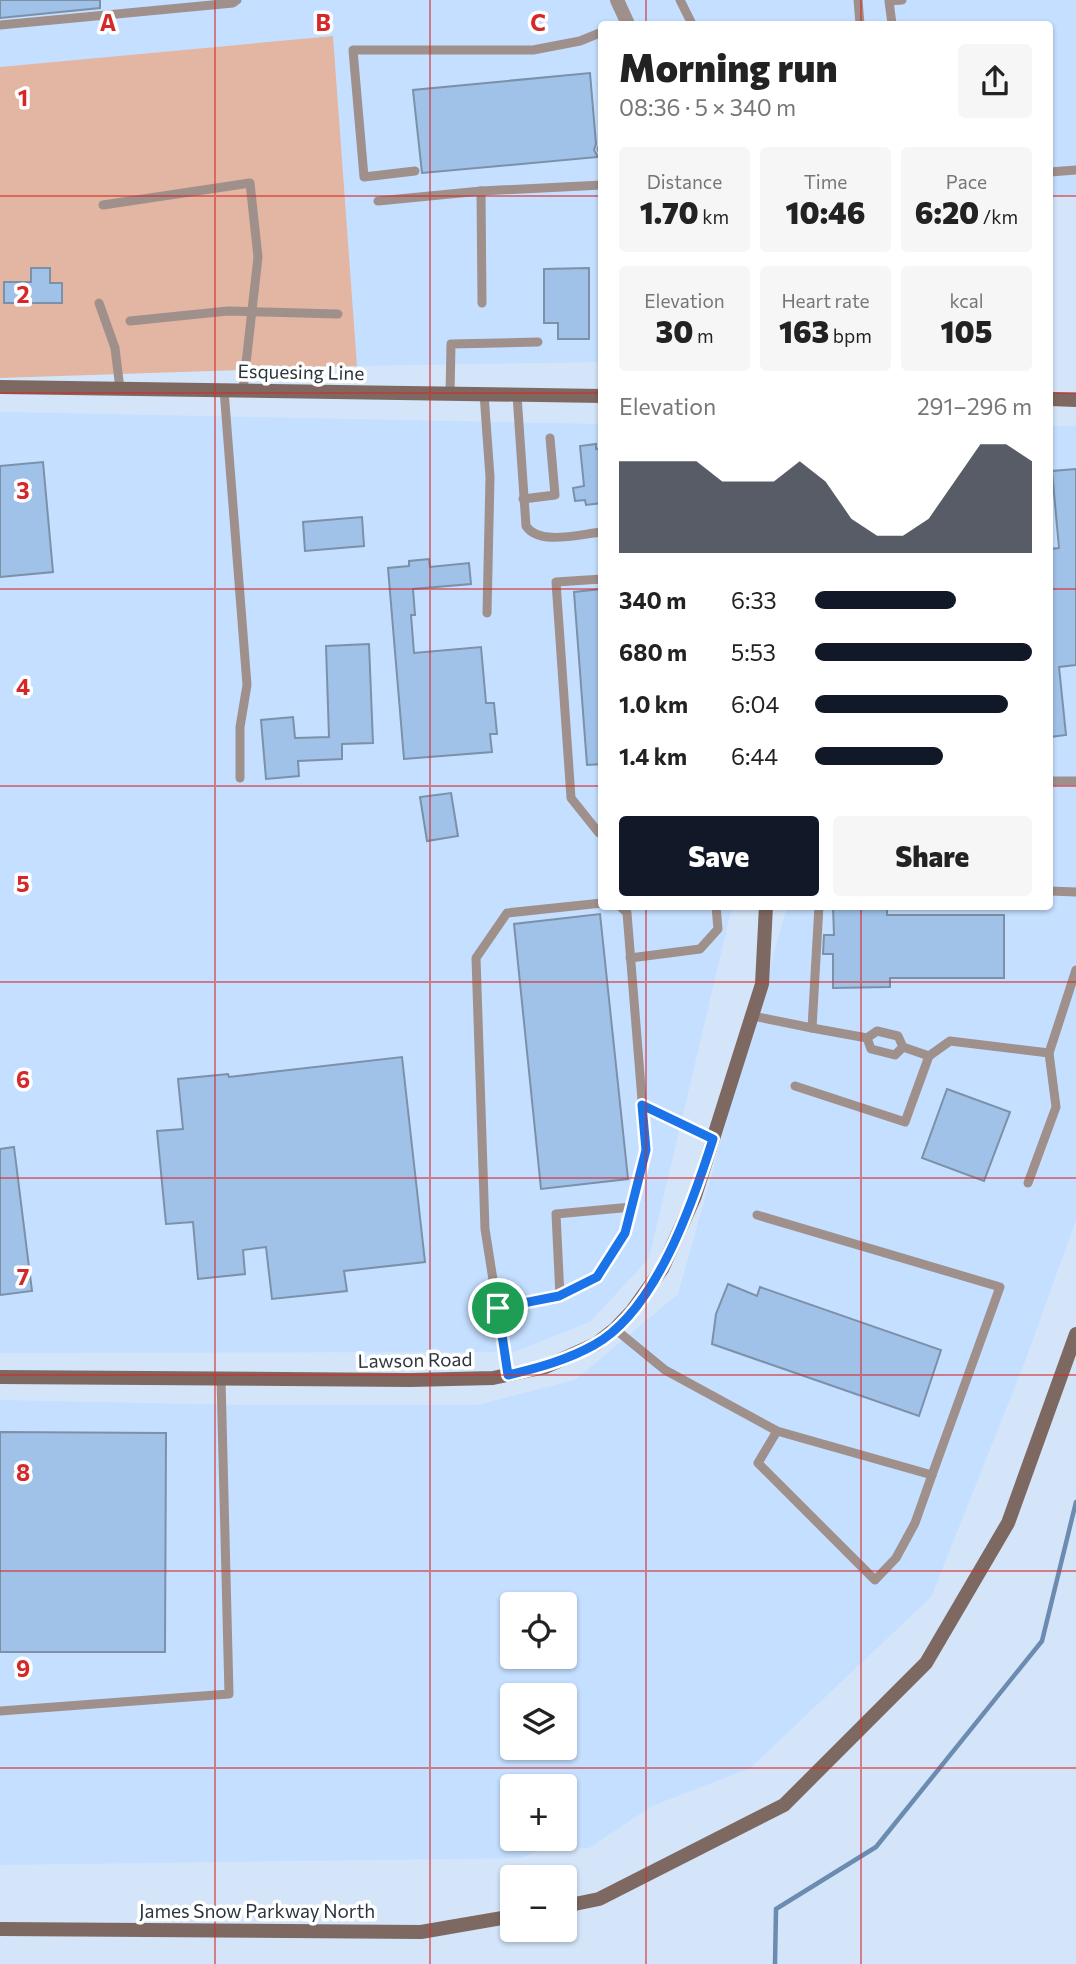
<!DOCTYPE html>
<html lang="en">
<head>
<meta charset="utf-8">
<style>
  body { margin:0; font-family:Commissioner,sans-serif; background:#f6f6f6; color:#222; height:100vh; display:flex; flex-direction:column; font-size:26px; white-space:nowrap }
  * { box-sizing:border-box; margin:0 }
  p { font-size:23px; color:#767676 }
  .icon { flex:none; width:38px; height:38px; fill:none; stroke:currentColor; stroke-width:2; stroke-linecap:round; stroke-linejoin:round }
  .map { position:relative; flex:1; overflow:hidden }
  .details { position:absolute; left:598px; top:21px; width:455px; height:889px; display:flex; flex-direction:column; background:#fff; border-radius:7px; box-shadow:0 2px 5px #0004 }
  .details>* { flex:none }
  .controls { position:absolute; left:500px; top:1592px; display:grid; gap:14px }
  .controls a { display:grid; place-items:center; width:77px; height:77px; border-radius:7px; background:#fff; box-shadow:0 2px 5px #0004; font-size:35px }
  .pin { position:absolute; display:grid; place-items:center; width:60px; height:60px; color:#fff; margin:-30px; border:4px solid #fff; border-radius:50%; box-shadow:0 2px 7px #0007 }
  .round { display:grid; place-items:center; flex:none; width:74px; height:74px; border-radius:7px; background:#f6f6f6 }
  .headline { display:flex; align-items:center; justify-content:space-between; height:119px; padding:0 21px }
  h1 { font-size:38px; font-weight:800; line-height:52px }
  .stats { display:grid; grid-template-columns:repeat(3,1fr); gap:10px; height:119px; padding:7px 21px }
  .stats div { display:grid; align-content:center; border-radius:7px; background:#f6f6f6; text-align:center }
  .stats b { font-size:30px; font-weight:800 }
  .stats small { font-size:19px; font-weight:400 }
  .stats p { font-size:19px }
  .chart { height:196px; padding:14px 21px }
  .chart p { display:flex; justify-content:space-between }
  .chart svg { width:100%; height:126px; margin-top:7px; fill:#111827; opacity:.7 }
  .action { display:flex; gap:14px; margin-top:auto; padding:14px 21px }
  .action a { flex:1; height:80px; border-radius:7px; background:#111827; color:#fff; font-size:28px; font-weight:800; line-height:80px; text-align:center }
  .action a+a { background:#f6f6f6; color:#222 }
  ul { padding:0 21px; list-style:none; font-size:23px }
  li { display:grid; grid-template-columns:112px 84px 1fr; align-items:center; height:52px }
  li i { height:18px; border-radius:9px; background:#111827 }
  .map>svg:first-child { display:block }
  .built { fill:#c4dfff; fill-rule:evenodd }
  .green { fill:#e3b5a3 }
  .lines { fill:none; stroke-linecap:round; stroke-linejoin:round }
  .stream { stroke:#6b8bb0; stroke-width:4.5 }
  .building { fill:#a0c2e9; stroke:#7c90a8; stroke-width:2 }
  .lane { stroke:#9f908b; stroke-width:9 }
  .street { stroke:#9f908b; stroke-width:14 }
  .secondary { stroke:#7d6961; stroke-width:14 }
  .route-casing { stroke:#fff; stroke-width:14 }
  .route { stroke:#1a73e8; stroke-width:9 }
  .grid { fill:none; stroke:#d62828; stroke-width:2; stroke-opacity:0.55 }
  .labels { text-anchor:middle; stroke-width:7; stroke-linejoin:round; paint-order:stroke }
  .street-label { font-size:19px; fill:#2c353f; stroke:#fff }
  .grid-label { font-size:23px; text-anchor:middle; font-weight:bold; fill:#d62828; stroke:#fff; stroke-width:7; stroke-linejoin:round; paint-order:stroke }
</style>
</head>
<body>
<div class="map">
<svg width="1076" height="1964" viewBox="0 0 1076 1964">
  <rect width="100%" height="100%" fill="#d4e5fa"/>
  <g class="built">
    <polygon points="0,0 1076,0 1076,195 1050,196 1050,24 602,24 602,362 357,366 333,36 0,67"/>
    <polygon points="0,412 602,424 602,906 732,907 649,1258 590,1322 514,1352 0,1353"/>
    <path d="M1050 426H1076V1220L1024 1364 931 1597 750 1768 652 1806 589 1848 544 1849 520 1858 0 1865V1400L236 1405H477L575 1380 678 1294 787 907 1050 906ZM513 1605H565V1657H513ZM513 1696H565V1748H513ZM513 1787H565V1839H513Z"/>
  </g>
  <polygon class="green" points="333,36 357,366 0,378 0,67"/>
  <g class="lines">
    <polyline class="stream" points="775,1964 776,1909 876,1847 1042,1641 1076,1502"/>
  </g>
  <g class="building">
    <polygon points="0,0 100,0 100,8 0,18"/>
    <polygon points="590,73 596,144 594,150 598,157 422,173 413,90"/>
    <polygon points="31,268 50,268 50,283 62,283 62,303 4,303 4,282 31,282"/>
    <polygon points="589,268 589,339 558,339 558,323 544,323 544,269"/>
    <polygon points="596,444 596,449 602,448 602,503 586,505 585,500 575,501 573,488 584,486 580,446"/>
    <polygon points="43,462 53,572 0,577 0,466"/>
    <polygon points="1076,469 1076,665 1059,667 1066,735 1050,737 1050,549 1059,548 1052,471"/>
    <polygon points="362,517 364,546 305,551 303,522"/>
    <polygon points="429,559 430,567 469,563 471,584 413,589 415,615 411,615 414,653 481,647 486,703 494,703 497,734 490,734 492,752 404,759 388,568 409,566 409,561"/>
    <polygon points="602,589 602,764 587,765 574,592"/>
    <polygon points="369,644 373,743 342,744 342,759 298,761 299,776 266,779 261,720 293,717 295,738 329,737 326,646"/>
    <polygon points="451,793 458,836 427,841 420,797"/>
    <polygon points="833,906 887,906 887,915 1004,915 1004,978 890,978 890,987 833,988 833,954 823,954 824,935 834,935"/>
    <polygon points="600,914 628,1179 541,1189 514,924"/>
    <polygon points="402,1057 425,1262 344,1271 347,1291 272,1299 266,1247 243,1250 245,1274 198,1279 193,1222 166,1224 157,1131 183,1129 178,1079 228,1074 229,1077"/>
    <polygon points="947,1089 1010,1112 984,1181 922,1158"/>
    <polygon points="14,1147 32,1291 0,1295 0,1149"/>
    <polygon points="728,1284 757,1296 760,1287 941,1350 919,1416 712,1344 716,1314"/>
    <polygon points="0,1432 166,1433 165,1652 0,1652"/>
  </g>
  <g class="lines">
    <g class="lane">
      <polyline points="680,0 692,24"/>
      <polyline points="858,0 860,24"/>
      <polyline points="892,24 889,1 902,0"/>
      <polyline points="0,25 233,3 237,0"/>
      <polyline points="601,149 602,149"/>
      <polyline points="415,171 364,177 353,50 533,50 580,41 602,32"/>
      <polyline points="1050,172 1076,170"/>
      <polyline points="481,191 482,303"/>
      <polyline points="378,201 481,191 602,185"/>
      <polyline points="103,205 250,183 258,257 243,390"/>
      <polyline points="99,303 115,348 120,389"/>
      <polyline points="130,321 228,311 338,314"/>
      <polyline points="224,390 247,685 240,727 240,778"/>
      <polyline points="450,394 451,344 538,342"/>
      <polyline points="484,394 490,477 487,613"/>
      <path d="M517 395 526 526C539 546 580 534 602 532"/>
      <polyline points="523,499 555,495 550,438"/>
      <polyline points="602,579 556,582 571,798 599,833 602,832"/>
      <polyline points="1050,781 1076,781"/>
      <polyline points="1050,891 1076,892"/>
      <polyline points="630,958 700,949 718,929 716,906"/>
      <polyline points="753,1016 812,1028 819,906"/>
      <polyline points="812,1028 867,1038 877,1031 898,1036 903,1047 895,1055 871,1049 867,1038"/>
      <polyline points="929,1056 950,1041 1049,1053 1076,970"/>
      <polyline points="795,1086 905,1122 929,1056 903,1047"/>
      <polyline points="643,1105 713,1139"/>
      <polyline points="1028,1183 1056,1107 1049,1053"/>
      <polyline points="560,1296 556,1214 632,1207"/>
      <polyline points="497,1308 560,1296 597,1277 625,1233 646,1150 627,913 620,906"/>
      <polyline points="615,1329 665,1370 777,1431 932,1475 1000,1287 757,1215"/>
      <polyline points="508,1375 485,1229 476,958 507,913 602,903"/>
      <polyline points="777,1431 758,1463 875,1580 896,1558 915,1523 932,1475"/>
      <polyline points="0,1711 229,1694 221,1379"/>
    </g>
    <polyline class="street" points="617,0 628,24"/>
    <g class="secondary">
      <polyline points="0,387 602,396"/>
      <polyline points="1050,399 1076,400"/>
      <polyline points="0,1377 410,1380 493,1378 545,1367 596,1344 615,1329 632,1311 662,1269 695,1196 762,984 766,906"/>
      <polyline points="565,1906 599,1899 784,1805 926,1663 1008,1523 1076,1334"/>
      <polyline points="0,1929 421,1932 513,1916"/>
    </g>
  </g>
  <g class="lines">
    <defs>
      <path id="route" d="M642 1105 713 1139C693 1202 656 1311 594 1345 567 1360 538 1368 508 1375L498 1308 559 1296 597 1277 625 1233 646 1150Z"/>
    </defs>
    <use href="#route" class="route-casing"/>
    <use href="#route" class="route"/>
  </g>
  <path class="grid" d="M215 0V1964M430 0V1964M646 0V24M861 0V24M0 196H602M1050 196H1076M0 393H602M1050 393H1076M0 589H602M1050 589H1076M0 786H602M1050 786H1076M646 906V1964M861 906V1964M0 982H1076M0 1178H1076M0 1375H1076M0 1571H1076M0 1768H1076"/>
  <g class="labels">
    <g class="street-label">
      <text transform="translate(301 372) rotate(1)" y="7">Esquesing Line</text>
      <text transform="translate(415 1360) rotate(-1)" y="7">Lawson Road</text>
      <text x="257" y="1918">James Snow Parkway North</text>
    </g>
  </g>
  <g class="grid-label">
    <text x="108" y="31">A</text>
    <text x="323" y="31">B</text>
    <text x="538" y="31">C</text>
    <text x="23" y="106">1</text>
    <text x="23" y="303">2</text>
    <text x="23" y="499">3</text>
    <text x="23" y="695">4</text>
    <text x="23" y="892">5</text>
    <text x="23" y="1088">6</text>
    <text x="23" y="1285">7</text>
    <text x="23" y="1481">8</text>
    <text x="23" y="1677">9</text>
  </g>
</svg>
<div class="controls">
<a><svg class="icon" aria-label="locate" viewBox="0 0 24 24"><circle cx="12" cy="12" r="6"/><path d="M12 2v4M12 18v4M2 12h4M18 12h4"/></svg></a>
<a><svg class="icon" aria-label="layers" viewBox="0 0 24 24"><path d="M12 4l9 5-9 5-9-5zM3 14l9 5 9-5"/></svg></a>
<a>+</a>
<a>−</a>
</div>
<div class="pin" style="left:498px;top:1308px;background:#1e9e55"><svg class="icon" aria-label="arrive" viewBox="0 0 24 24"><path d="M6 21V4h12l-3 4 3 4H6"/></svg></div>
<section class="details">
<div class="headline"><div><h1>Morning run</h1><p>08:36 · 5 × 340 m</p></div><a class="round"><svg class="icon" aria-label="share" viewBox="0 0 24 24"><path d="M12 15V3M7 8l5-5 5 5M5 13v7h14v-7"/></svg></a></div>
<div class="stats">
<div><p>Distance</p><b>1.70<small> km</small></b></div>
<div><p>Time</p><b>10:46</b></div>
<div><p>Pace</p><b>6:20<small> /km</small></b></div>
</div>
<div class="stats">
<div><p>Elevation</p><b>30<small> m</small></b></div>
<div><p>Heart rate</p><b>163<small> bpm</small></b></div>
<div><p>kcal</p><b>105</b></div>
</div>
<div class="chart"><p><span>Elevation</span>291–296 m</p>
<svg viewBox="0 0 160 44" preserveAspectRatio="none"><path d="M0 44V12L10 12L20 12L30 12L40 19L50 19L60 19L70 12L80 19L90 32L100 38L110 38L120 32L130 19L140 6L150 6L160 12V44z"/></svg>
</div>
<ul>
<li><b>340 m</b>6:33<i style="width:65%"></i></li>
<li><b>680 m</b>5:53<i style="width:100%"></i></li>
<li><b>1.0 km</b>6:04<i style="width:89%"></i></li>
<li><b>1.4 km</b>6:44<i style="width:59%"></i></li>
</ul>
<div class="action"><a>Save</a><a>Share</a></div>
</section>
</div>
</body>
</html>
